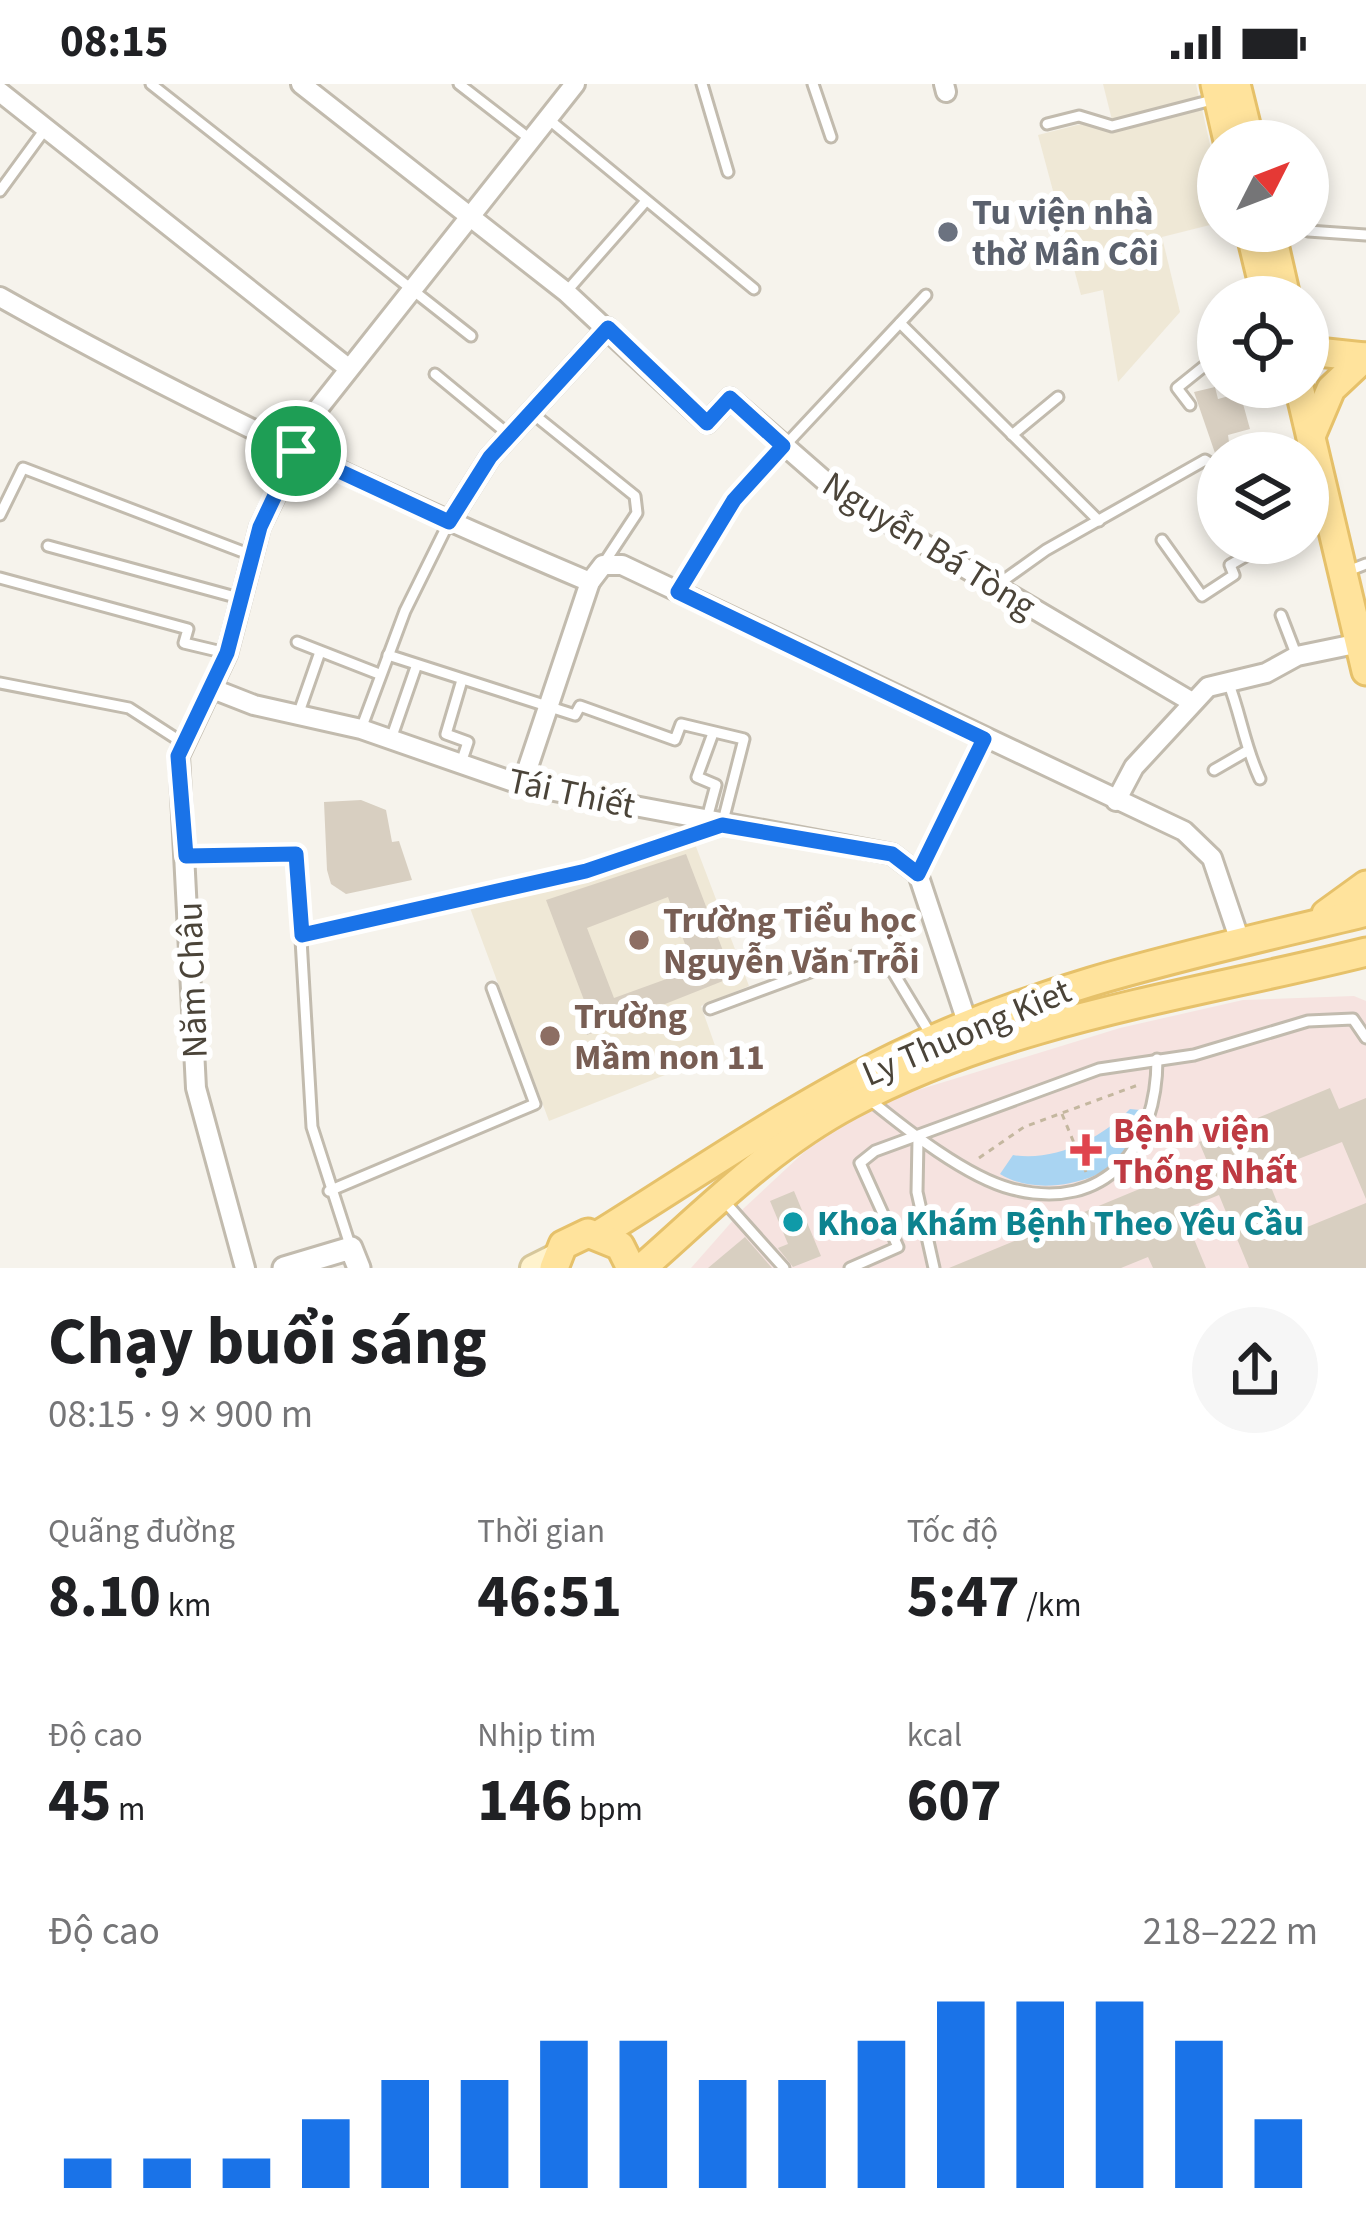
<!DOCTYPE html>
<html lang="vi">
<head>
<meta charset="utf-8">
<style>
  body { margin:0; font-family:"Source Sans 3",sans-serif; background:#f6f6f6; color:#202124; height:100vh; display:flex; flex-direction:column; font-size:45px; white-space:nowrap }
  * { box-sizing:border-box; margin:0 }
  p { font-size:39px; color:#757577 }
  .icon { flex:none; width:66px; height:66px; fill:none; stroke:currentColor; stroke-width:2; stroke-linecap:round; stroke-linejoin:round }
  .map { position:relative; height:1184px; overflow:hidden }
  .drawer { display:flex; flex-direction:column; background:#fff; flex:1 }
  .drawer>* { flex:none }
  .needle { width:78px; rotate:48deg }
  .controls { position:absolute; left:1197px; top:36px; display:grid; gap:24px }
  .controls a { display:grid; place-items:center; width:132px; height:132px; border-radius:50%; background:#fff; box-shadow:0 6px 18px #0003; font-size:60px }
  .pin { position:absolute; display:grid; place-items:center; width:102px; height:102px; color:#fff; margin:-51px; border:6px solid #fff; border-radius:50%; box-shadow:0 3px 12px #0007 }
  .round { display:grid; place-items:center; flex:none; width:126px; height:126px; border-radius:63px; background:#f6f6f6 }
  .head { display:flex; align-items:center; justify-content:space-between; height:204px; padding:0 48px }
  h1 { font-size:66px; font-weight:700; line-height:90px }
  .figures { display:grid; grid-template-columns:repeat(3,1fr); gap:18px; height:204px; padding:12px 48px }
  .figures div { display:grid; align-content:center }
  .figures b { font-size:60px; font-weight:700 }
  .figures small { font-size:33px; font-weight:400 }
  .figures p { font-size:33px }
  .chart { height:336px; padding:24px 48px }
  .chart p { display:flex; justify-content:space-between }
  .chart svg { width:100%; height:216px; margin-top:12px; stroke:#1a73e8; stroke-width:6 }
  .status { display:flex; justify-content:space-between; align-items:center; height:84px; padding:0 60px; background:#fff; direction:ltr }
  .status svg { height:33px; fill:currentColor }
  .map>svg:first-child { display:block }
  .education { fill:#efe8d6 }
  .medical { fill:#f6e3e0 }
  .water { fill:#a9d4f2 }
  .building { fill:#d8cfc1; fill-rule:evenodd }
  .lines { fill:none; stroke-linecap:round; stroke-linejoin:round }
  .service-casing { stroke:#c2bbae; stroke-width:15 }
  .minor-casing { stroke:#c2bbae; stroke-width:24 }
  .tertiary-casing { stroke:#c2bbae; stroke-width:27 }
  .secondary-casing { stroke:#d6c79b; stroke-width:30 }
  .primary-casing { stroke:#e6c16a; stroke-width:33 }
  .path { stroke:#c4b79f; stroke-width:3; stroke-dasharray:6 6; stroke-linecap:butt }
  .service { stroke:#fff; stroke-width:9 }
  .minor { stroke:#fff; stroke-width:18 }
  .tertiary { stroke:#fff; stroke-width:21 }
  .secondary { stroke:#fff3cd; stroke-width:24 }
  .primary { stroke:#ffe39c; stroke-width:27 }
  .route-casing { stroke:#fff; stroke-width:24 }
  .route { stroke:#1a73e8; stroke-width:15 }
  .worship-dot { fill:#6b7280; stroke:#fff; stroke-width:4.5 }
  .education-dot { fill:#8d6e63; stroke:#fff; stroke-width:4.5 }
  .health-dot { fill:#e0444e; stroke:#fff; stroke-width:4.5 }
  .culture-dot { fill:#0f9aa8; stroke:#fff; stroke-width:4.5 }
  .labels { text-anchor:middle; stroke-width:12; stroke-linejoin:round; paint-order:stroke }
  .worship-label { font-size:36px; font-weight:bold; fill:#5b616d; stroke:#fff; text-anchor:start }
  .street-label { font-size:36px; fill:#4b4439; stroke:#fff }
  .education-label { font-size:36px; font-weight:bold; fill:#785e54; stroke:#fff; text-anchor:start }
  .health-label { font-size:36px; font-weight:bold; fill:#be3a42; stroke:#fff; text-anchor:start }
  .culture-label { font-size:36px; font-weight:bold; fill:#0d838f; stroke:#fff; text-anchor:start }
</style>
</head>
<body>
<div class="status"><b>08:15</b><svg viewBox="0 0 49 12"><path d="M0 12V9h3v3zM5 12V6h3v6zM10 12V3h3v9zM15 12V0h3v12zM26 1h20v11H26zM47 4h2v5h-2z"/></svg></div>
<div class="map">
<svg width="1366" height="1184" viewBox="0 0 1366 1184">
  <rect width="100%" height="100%" fill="#f6f3ec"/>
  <g class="education">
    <polygon points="1103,0 1196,0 1199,14 1112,36"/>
    <polygon points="1202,25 1218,96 1218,139 1162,153 1180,228 1118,298 1103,206 1081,211 1038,51 1081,40 1115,47"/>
    <polygon points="695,760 749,902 701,922 718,970 549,1037 470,824 585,797"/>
  </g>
  <polygon class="medical" points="1354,912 1366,917 1366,1184 691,1184 743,1125 830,1044 882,1017 1120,944 1243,916"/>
  <path class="water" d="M1130 1025 1150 1027C1145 1038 1141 1054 1134 1063 1106 1099 1038 1114 1000 1090L1013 1071C1055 1078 1102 1054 1130 1025Z"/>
  <g class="building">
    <polygon points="1215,303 1218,315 1240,309 1250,345 1228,351 1229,358 1216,372 1194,308"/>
    <polygon points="361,716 386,726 392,758 399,757 412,796 346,810 331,800 327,786 324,718"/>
    <path d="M686 770 733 893 587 951 578 928 587 924 546 816ZM668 813 694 885 614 914 587 844Z"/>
    <polygon points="1330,1004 1339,1025 1366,1014 1366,1115 1342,1058 1265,1088 1290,1150 1366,1119 1366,1184 1249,1184 1219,1111 1182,1126 1206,1184 1153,1184 1148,1173 1121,1184 949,1184 1207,1077 1199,1058"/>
    <polygon points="794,1107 821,1172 793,1183 778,1164 788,1160 770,1117"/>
    <polygon points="745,1153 772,1184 708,1184"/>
  </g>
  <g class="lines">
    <defs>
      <g id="service">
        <polyline points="151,0 471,252"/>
        <polyline points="459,0 530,55"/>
        <polyline points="702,0 728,88"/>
        <polyline points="813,0 831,53"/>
        <polyline points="547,34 754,205"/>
        <polyline points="1047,40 1079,32 1112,42 1216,15"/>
        <polyline points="0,107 46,44"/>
        <polyline points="1308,147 1366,151"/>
        <polyline points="566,208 646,117"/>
        <polyline points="900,239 1099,437"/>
        <polyline points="435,290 509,351"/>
        <polyline points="1190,321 1177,304 1218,271"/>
        <polyline points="532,329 635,412 637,429 604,479"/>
        <polyline points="1012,351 1058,313"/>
        <polyline points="0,431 23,384 251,471"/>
        <polyline points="1308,445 1326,439"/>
        <polyline points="1162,456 1202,512 1234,491 1230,481 1268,459"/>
        <polyline points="48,462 239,514"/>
        <polyline points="1348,487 1366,480"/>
        <polyline points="0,494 188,545 184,559 226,569"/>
        <polyline points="997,501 1046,466 1205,376 1218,384"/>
        <polyline points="678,508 734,416 926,211"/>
        <polyline points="1281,531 1296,570"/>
        <polyline points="297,558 379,590"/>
        <path d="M1227 595C1241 630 1244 661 1260 695"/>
        <polyline points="0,599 129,624 183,659"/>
        <polyline points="298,631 320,568"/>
        <polyline points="361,645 405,527 449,438"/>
        <polyline points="391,655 416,583"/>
        <polyline points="461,679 468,658 446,650 462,596"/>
        <polyline points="1214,686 1247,667"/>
        <polyline points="706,738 716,701 697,693 712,652"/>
        <polyline points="186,772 296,770 312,1043 351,1164"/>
        <polyline points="918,790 984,655"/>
        <polyline points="302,851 586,787 722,741 744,655 681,640 675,656 580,622 575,631 388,571"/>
        <polyline points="710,925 859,870 893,888 931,951"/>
        <path d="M870 1016C907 1046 966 1093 1012 1105 1107 1129 1157 1062 1157 975"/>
        <polyline points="918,1055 917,1108 934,1184"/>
        <polyline points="329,1107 535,1020 492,904"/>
        <polyline points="725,1118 784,1184"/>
        <polyline points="850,1184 898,1163 860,1079 875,1067 1099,985 1194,971 1308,937 1353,935 1366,954"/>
      </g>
      <g id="minor">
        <polyline points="301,0 566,208 707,339 730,314 841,411 1192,618"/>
        <polyline points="944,0 946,8"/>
        <polyline points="0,8 348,284"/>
        <path d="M0 213C191 321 389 413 590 498L603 481H622L1184 747 1212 774 1240 857"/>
        <polyline points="449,438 490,373 608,244"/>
        <polyline points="213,605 254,621 361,645 522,701 892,770 918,790 968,941"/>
        <polyline points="522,701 590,498"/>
        <polyline points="1116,717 1134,683 1208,603 1266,589 1297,572 1360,559"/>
        <polyline points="245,1184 196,1004 179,672 227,570 260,443 317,326 575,0"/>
      </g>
      <polyline id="tertiary" points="284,1184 351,1164 359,1184"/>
      <polyline id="secondary" points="533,1184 555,1173"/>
      <g id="primary">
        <polyline points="1215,0 1228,57"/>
        <polyline points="1236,0 1250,57"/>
        <polyline points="1250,147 1266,213"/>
        <polyline points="1271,147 1286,213"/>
        <polyline points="1308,267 1366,273"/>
        <polyline points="1299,303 1366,587"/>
        <polyline points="1311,352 1331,305 1365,273"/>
        <polyline points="1326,830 1366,801"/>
        <path d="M600 1150C698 1089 793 1023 897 972 1049 898 1204 868 1366 828"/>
        <polyline points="554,1184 563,1161 588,1149 620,1162 631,1184"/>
        <path d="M642 1184C708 1126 771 1062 850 1020 1008 935 1194 911 1366 868"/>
      </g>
    </defs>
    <use href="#service" class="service-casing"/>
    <use href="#minor" class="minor-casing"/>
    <use href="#tertiary" class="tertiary-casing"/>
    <use href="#secondary" class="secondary-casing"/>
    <use href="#primary" class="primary-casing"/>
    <g class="path">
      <polyline points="1062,1030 1086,1088"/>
      <polyline points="979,1074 1024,1043 1138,1001"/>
    </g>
    <use href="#service" class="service"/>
    <use href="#minor" class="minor"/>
    <use href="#tertiary" class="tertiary"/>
    <use href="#secondary" class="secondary"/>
    <use href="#primary" class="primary"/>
  </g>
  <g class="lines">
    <defs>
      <polygon id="route" points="608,244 707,339 730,314 783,362 734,416 678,508 984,655 918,790 892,770 722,741 586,787 302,851 296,770 186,772 178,672 227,569 260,443 296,367 449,438 490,373"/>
    </defs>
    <use href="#route" class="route-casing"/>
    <use href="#route" class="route"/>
  </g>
  <circle class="worship-dot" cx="948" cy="148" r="12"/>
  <g class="education-dot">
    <circle cx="639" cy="856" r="12"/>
    <circle cx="550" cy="952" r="12"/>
  </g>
  <path class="health-dot" d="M1080 1048h12v12h12v12h-12v12h-12v-12h-12v-12h12z"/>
  <circle class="culture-dot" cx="793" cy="1138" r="12"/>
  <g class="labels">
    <g class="worship-label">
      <text x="972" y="140">Tu viện nhà<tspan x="972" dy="41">thờ Mân Côi</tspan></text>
    </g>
    <g class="street-label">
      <text transform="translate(930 460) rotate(32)" y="13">Nguyễn Bá Tòng</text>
      <text transform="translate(572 708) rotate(12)" y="13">Tái Thiết</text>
      <text transform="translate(191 896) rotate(-92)" y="13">Năm Châu</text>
      <text transform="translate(966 947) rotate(-23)" y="13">Ly Thuong Kiet</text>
    </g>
    <g class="education-label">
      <text x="663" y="848">Trường Tiểu học<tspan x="663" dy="41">Nguyễn Văn Trỗi</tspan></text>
      <text x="574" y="944">Trường<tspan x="574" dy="41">Mầm non 11</tspan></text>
    </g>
    <g class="health-label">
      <text x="1113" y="1058">Bệnh viện<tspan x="1113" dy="41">Thống Nhất</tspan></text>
    </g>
    <g class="culture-label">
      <text x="817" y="1151">Khoa Khám Bệnh Theo Yêu Cầu</text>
    </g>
  </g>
</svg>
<div class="controls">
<a><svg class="needle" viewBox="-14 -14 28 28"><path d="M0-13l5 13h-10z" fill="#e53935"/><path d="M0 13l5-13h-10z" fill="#757577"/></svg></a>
<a><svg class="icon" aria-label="locate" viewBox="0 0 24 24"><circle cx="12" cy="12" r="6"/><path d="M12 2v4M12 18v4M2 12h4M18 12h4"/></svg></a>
<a><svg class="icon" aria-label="layers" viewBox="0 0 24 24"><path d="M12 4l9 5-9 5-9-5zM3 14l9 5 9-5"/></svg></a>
</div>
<div class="pin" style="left:296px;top:367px;background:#1e9e55"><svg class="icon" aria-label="arrive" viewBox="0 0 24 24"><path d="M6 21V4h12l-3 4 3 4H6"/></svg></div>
</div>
<section class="drawer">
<div class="head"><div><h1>Chạy buổi sáng</h1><p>08:15 · 9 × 900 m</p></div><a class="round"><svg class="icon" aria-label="share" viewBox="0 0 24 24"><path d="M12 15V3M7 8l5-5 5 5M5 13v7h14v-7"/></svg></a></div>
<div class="figures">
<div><p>Quãng đường</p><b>8.10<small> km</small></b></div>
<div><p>Thời gian</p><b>46:51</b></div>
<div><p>Tốc độ</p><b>5:47<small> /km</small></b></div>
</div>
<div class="figures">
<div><p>Độ cao</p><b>45<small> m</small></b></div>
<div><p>Nhịp tim</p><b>146<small> bpm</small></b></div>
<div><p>kcal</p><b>607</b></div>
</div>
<div class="chart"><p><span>Độ cao</span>218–222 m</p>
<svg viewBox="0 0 160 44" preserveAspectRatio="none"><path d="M5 44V38M15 44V38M25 44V38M35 44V30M45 44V22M55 44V22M65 44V14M75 44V14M85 44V22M95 44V22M105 44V14M115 44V6M125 44V6M135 44V6M145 44V14M155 44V30"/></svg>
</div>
</section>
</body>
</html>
